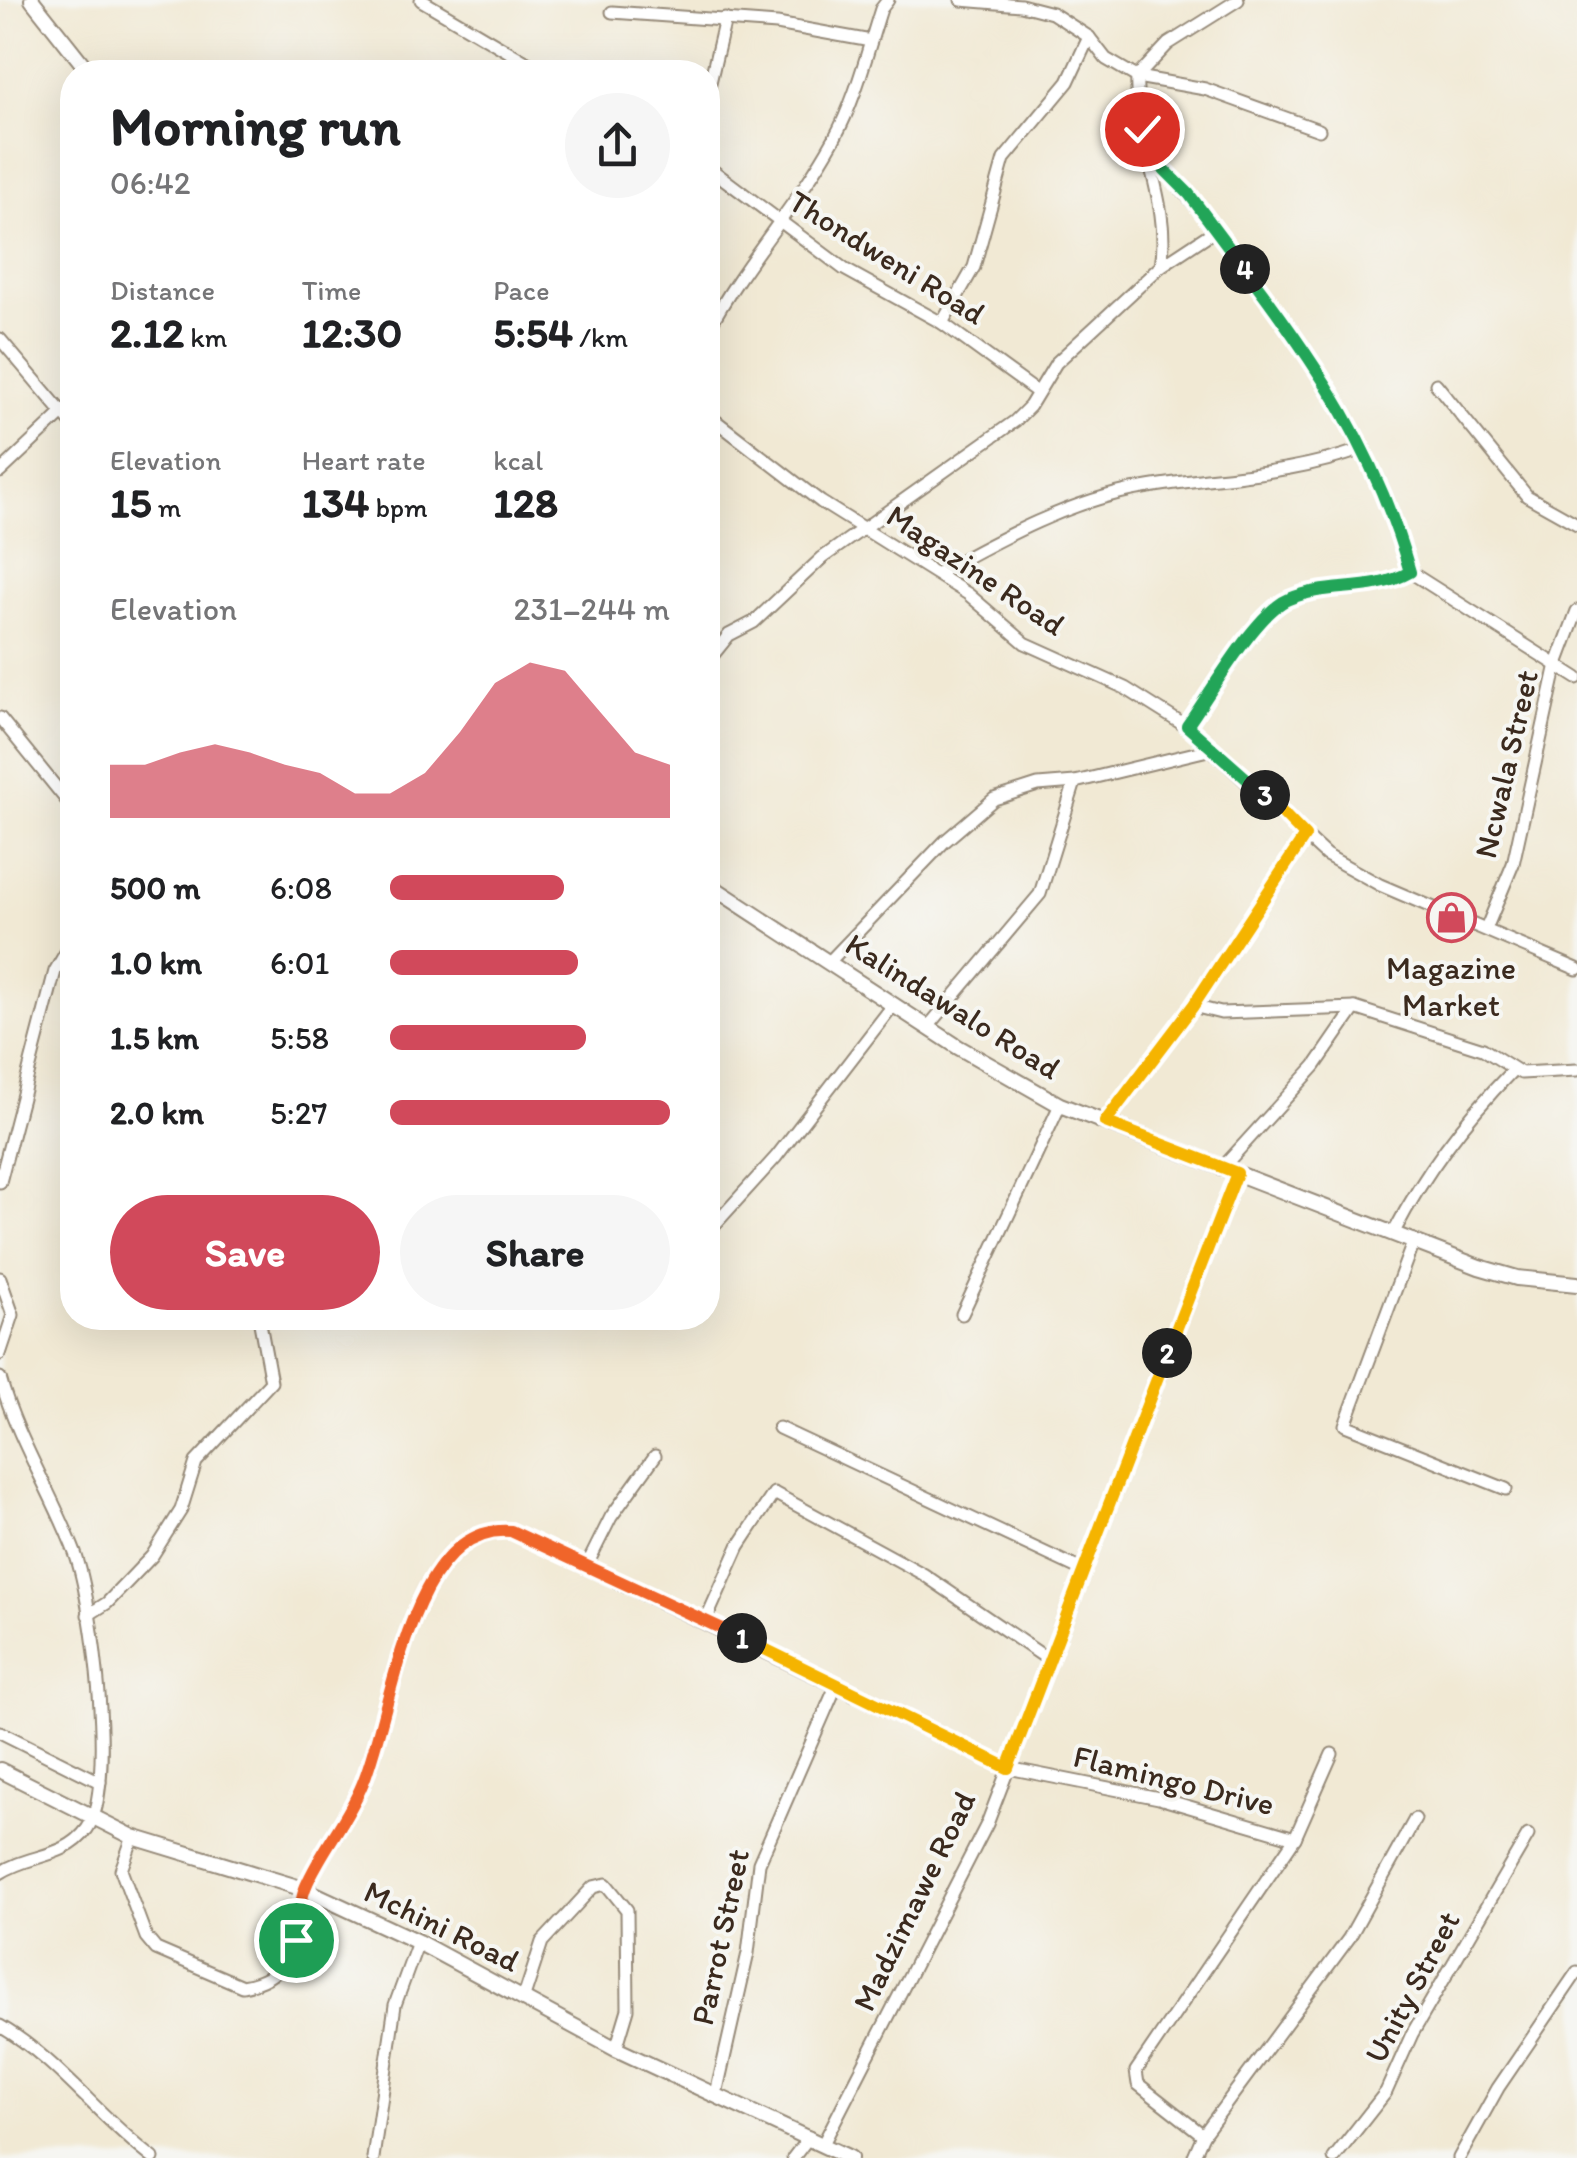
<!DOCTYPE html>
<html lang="en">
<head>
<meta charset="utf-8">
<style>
  body { margin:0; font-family:Itim,sans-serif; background:#f6f6f6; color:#202124; height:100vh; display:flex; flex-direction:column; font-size:38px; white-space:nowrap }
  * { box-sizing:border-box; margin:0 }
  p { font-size:32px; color:#757577 }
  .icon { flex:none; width:55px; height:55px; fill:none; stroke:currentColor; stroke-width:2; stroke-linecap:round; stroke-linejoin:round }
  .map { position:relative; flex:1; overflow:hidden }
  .panel { position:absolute; left:60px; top:60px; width:660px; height:1270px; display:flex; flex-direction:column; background:#fff; border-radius:40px; box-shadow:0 10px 40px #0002 }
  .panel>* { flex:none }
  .pin { position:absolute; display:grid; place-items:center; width:85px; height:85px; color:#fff; margin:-42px; border:5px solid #fff; border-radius:50%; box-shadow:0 2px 10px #0007 }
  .km { position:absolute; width:50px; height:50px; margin:-25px; border-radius:50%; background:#222; color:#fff; font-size:28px; line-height:50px; text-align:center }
  .round { display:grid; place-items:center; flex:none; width:105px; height:105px; border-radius:52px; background:#f6f6f6 }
  .head { display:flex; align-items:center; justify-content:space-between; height:170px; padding:0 50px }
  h1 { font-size:55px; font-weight:700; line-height:75px }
  .stats { display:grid; grid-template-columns:repeat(3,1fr); gap:15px; height:170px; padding:10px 50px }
  .stats div { display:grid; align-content:center }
  .stats b { font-size:42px; font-weight:700 }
  .stats small { font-size:28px; font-weight:400 }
  .stats p { font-size:28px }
  .chart { height:280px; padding:20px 50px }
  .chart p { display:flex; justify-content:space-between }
  .chart svg { width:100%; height:180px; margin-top:10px; fill:#d1495b; opacity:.7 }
  .primary-button { display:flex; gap:20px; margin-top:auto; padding:20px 50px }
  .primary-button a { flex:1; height:115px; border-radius:60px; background:#d1495b; color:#fff; font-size:40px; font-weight:700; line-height:115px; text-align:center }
  .primary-button a+a { background:#f6f6f6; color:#202124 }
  ul { padding:0 50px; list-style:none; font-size:32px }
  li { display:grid; grid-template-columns:160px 120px 1fr; align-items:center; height:75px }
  li i { height:25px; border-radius:12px; background:#d1495b }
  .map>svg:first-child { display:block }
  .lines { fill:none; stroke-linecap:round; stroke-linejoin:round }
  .minor-casing { stroke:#968a79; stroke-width:15 }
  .tertiary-casing { stroke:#968a79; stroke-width:18 }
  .minor { stroke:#fff; stroke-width:11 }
  .tertiary { stroke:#fff; stroke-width:14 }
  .split-1-casing { stroke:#fff; stroke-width:20 }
  .split-2-casing { stroke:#fff; stroke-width:20 }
  .split-3-casing { stroke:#fff; stroke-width:20 }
  .split-4-casing { stroke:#fff; stroke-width:20 }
  .split-5-casing { stroke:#fff; stroke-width:20 }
  .split-1 { stroke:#f0652b; stroke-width:12 }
  .split-2 { stroke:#f5b400; stroke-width:12 }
  .split-3 { stroke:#f5b400; stroke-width:12 }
  .split-4 { stroke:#22a559; stroke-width:12 }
  .split-5 { stroke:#22a559; stroke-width:12 }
  .labels { text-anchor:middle; stroke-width:8; stroke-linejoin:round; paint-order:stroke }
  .street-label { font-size:32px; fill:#3b2a1e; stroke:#f6f6f2 }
  .poi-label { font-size:32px; fill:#3b2a1e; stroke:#f6f6f2 }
</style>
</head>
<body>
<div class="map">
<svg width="1577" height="2158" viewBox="0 0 1577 2158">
  <rect width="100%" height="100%" fill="#f6f6f2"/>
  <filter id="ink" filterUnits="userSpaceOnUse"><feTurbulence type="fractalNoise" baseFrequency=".01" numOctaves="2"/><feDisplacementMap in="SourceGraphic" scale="20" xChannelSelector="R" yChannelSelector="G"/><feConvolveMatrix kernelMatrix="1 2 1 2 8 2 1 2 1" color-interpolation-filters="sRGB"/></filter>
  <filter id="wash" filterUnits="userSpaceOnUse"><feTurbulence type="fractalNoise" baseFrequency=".0048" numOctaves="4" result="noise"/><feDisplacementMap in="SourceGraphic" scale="40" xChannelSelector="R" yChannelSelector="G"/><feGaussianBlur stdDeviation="2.25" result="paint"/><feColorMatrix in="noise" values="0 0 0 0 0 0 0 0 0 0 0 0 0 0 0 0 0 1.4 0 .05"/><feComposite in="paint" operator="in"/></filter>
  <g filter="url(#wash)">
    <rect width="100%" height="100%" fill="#f1e9d4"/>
  </g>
  <g filter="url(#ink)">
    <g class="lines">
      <defs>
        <g id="minor">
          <polyline points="421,0 543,72"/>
          <polyline points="961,0 1021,5 1052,13 1089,37 1106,59 1137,77 1205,89 1319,130"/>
          <polyline points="612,12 777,24 871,41"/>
          <polyline points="708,91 725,19"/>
          <path d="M1151 156C1187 192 1217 232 1248 273 1321 370 1376 454 1410 572L1577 678"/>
          <polyline points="708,167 844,269 942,323 1037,392"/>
          <polyline points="1161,266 1214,231"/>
          <polyline points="942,323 974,267 1004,159 1068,82 1089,37"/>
          <path d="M708 330C744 262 797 206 834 139 856 99 867 52 881 9L888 0"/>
          <polyline points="0,339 72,424"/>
          <polyline points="1436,384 1527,496 1577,524"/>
          <polyline points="708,415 821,502 968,594 1025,643 1125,688 1187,727 1326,855 1380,885 1577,969"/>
          <polyline points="0,472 72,404"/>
          <path d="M938 573C1001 538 1071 500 1143 488 1224 474 1282 477 1363 449"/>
          <path d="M708 661 729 635 754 622 822 558 1015 421 1030 406 1056 363 1161 266C1172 201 1134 142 1137 77L1168 44 1238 0"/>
          <polyline points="0,718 72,807"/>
          <path d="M1187 727C1207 699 1261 610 1289 599 1328 583 1371 594 1410 572"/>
          <polyline points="1486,929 1513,864 1557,664 1577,611"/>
          <polyline points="830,961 945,841 994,799 1038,785 1075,782 1212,749"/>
          <polyline points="1193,1006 1221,1013 1355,1008 1483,1049 1521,1073 1577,1070"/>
          <polyline points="928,1027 1040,894 1075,782"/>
          <polyline points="1105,1122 1193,1006 1305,836"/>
          <polyline points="1224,1166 1315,1066 1355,1008"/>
          <polyline points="0,1182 55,971 72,942"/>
          <polyline points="708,1232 776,1157 894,1004"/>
          <path d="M1394 1232C1425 1172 1465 1119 1512 1071"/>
          <polyline points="1414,1240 1345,1425 1506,1489"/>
          <polyline points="0,1278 13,1315 0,1354"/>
          <polyline points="962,1314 1060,1105"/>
          <path d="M0 1378C17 1439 53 1495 75 1553 93 1602 117 1788 87 1829 65 1859 28 1854 0 1873"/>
          <polyline points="779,1428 1084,1571"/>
          <polyline points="586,1567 611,1517 655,1456"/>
          <polyline points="88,1615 107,1603 152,1556 181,1510 196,1462 271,1382 259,1318"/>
          <polyline points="705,1622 739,1546 774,1493 923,1574 1049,1660"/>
          <polyline points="0,1732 100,1782"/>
          <path d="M133 1837 121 1870 146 1937 156 1949 242 1986C306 1975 287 1925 307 1885 324 1850 348 1820 363 1784 391 1715 409 1522 511 1531L1008 1768 1159 1798 1295 1838"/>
          <polyline points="524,1997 542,1942 593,1887 606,1884 627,1910 628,2009 616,2049"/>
          <path d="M0 2026C60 2061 97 2116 153 2158"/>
          <polyline points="716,2094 748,1953 759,1863 837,1684"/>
          <polyline points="1203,2135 1138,2084 1136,2071 1295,1838 1332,1754"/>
          <polyline points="823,2144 987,1824 1237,1173"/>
          <polyline points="373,2158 395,2005 418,1942"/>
          <polyline points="793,2158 809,2137"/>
          <polyline points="1193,2158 1203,2135 1349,1938 1415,1819"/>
          <polyline points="1334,2158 1386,2092 1412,2034 1528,1835"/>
          <polyline points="1459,2158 1498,2088 1577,1972"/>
        </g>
        <g id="tertiary">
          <polyline points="32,0 89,72"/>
          <polyline points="708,884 958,1047 1060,1105 1479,1267 1517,1278 1577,1284"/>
          <polyline points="0,1770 133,1837 304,1889 418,1942 616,2049 850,2158"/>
        </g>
      </defs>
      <use href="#minor" class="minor-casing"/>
      <use href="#tertiary" class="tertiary-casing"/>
      <use href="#minor" class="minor"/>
      <use href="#tertiary" class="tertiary"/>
    </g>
  </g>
  <g class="lines" filter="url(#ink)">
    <defs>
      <path id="split-1" d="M296 1940C299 1923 299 1902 306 1886 321 1851 347 1821 362 1785 392 1717 408 1522 511 1531L742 1638"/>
      <polyline id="split-2" points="742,1638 1008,1768 1167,1353"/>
      <polyline id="split-3" points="1167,1353 1237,1173 1105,1122 1193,1006 1305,836 1265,795"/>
      <path id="split-4" d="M1245 269C1319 367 1376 452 1410 572 1371 594 1328 582 1289 599 1256 612 1209 696 1187 726L1265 795"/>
      <polyline id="split-5" points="1142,129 1148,153 1189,194 1245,269"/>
    </defs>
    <use href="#split-1" class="split-1-casing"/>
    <use href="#split-2" class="split-2-casing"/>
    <use href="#split-3" class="split-3-casing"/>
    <use href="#split-4" class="split-4-casing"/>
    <use href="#split-5" class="split-5-casing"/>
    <use href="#split-1" class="split-1"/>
    <use href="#split-2" class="split-2"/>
    <use href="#split-3" class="split-3"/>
    <use href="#split-4" class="split-4"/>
    <use href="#split-5" class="split-5"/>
  </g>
  <defs>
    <symbol id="shop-ring" viewBox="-11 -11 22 22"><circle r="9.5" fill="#f6f6f2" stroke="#d1495b" stroke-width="1.5"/><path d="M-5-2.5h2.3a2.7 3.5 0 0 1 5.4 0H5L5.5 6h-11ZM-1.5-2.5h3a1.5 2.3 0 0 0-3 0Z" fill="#d1495b"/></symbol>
  </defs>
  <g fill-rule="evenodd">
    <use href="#shop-ring" x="1424" y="890" width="55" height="55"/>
  </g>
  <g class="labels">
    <g class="street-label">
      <text transform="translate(887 257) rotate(32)" y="11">Thondweni Road</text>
      <text transform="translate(976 570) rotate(34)" y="11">Magazine Road</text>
      <text transform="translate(1506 764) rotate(-77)" y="11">Ncwala Street</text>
      <text transform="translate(953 1006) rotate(32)" y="11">Kalindawalo Road</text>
      <text transform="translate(1174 1780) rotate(14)" y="11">Flamingo Drive</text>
      <text transform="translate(914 1901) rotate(-64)" y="11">Madzimawe Road</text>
      <text transform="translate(442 1926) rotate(26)" y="11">Mchini Road</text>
      <text transform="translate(720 1937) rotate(-78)" y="11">Parrot Street</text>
      <text transform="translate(1412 1987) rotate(-62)" y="11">Unity Street</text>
    </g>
    <g class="poi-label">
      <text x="1451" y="979">Magazine<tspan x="1451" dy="37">Market</tspan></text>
    </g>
  </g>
</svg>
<div class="pin" style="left:296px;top:1940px;background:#1e9e55"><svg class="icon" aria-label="arrive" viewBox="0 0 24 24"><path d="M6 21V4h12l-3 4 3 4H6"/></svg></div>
<div class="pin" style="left:1142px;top:129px;background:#d93025"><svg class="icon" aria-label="check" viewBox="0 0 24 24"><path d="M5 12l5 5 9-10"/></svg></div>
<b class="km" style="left:742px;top:1638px">1</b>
<b class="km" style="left:1167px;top:1353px">2</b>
<b class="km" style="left:1265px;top:795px">3</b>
<b class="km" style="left:1245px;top:269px">4</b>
<section class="panel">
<div class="head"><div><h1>Morning run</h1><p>06:42</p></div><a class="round"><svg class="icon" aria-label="share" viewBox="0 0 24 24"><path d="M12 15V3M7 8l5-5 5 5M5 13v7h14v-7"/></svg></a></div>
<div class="stats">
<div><p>Distance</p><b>2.12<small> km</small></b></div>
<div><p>Time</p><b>12:30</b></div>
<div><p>Pace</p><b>5:54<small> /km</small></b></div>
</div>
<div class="stats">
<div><p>Elevation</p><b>15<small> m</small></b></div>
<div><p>Heart rate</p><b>134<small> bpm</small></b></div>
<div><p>kcal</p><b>128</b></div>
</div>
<div class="chart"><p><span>Elevation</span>231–244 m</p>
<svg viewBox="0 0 160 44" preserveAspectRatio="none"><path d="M0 44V31L10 31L20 28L30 26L40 28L50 31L60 33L70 38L80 38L90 33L100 23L110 11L120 6L130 8L140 18L150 28L160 31V44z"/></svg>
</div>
<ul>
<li><b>500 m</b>6:08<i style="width:62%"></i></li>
<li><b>1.0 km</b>6:01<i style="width:67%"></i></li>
<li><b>1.5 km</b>5:58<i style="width:70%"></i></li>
<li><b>2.0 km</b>5:27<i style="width:100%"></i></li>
</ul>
<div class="primary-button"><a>Save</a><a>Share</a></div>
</section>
</div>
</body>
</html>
